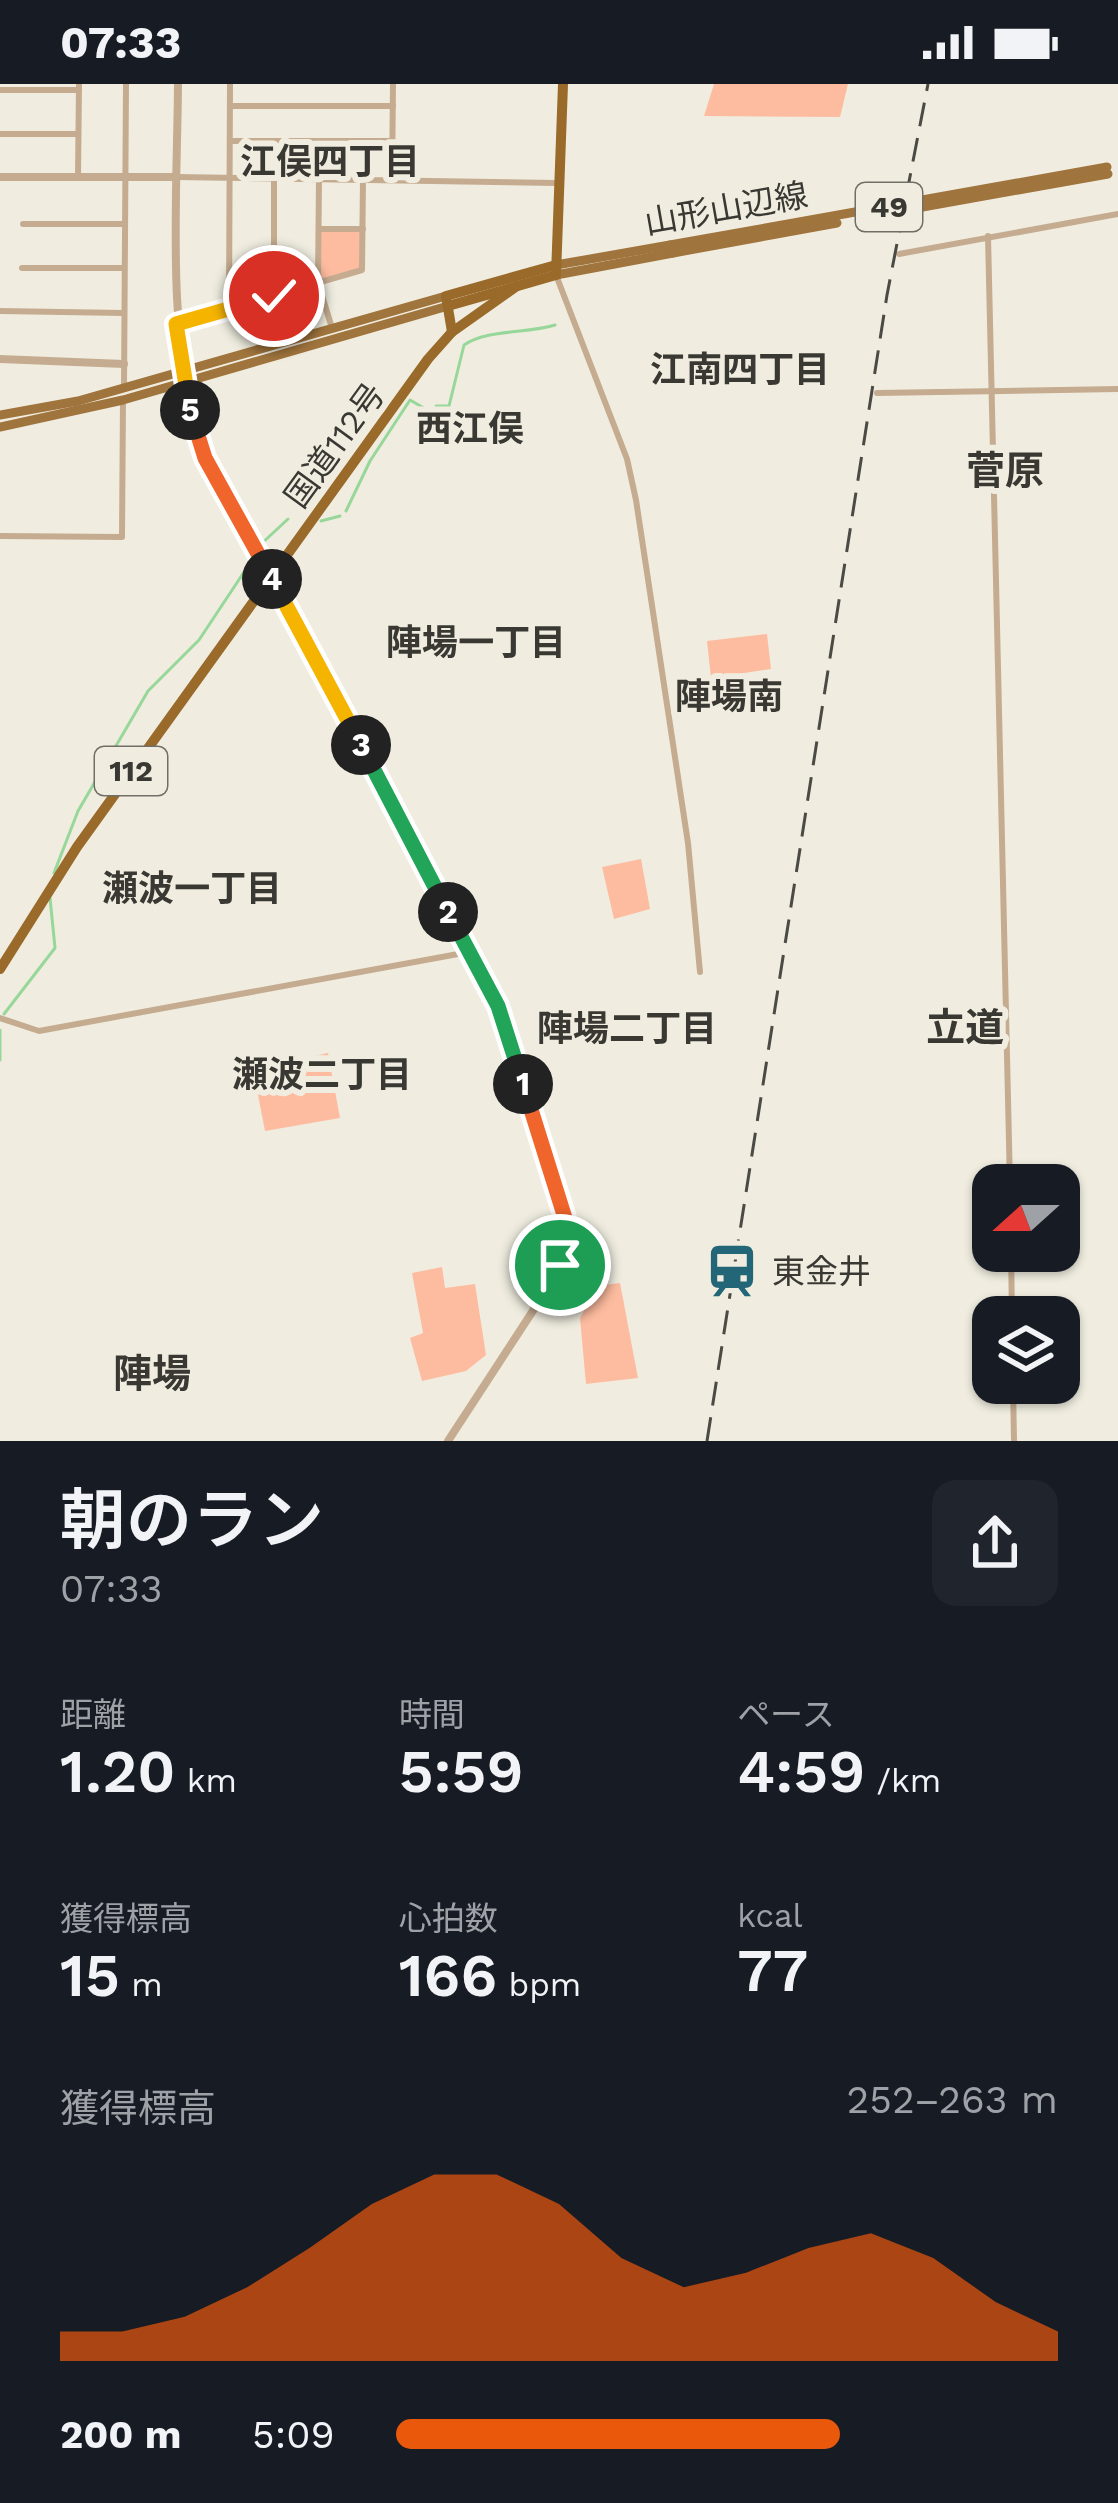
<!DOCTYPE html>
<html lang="ja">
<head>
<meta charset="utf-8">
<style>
  body { margin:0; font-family:"Work Sans","Noto Sans JP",sans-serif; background:#20242c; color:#f1f3f6; height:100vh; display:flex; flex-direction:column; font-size:45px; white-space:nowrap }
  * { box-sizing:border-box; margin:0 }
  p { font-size:39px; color:#9ea1a6 }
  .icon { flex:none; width:66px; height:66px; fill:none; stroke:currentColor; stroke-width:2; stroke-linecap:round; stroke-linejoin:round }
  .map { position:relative; height:1357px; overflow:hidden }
  .side { display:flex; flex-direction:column; background:#171b24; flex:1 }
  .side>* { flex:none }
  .needle { width:78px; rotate:249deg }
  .fabs { position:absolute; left:972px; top:1080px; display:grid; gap:24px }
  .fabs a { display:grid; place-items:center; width:108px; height:108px; border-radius:24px; background:#171b24; box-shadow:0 3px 9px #0004; font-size:60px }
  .pin { position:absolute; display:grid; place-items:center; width:102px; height:102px; color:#fff; margin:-51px; border:6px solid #fff; border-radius:50%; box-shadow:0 3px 12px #0007 }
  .km { position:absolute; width:60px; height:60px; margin:-30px; border-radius:50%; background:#222; color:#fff; font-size:33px; line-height:60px; text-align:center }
  .round { display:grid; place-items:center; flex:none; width:126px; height:126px; border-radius:24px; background:#20242c }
  .summary { display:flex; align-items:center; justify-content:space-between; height:204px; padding:0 60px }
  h1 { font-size:66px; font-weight:600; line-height:90px }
  .figures { display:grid; grid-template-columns:repeat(3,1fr); gap:18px; height:204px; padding:12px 60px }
  .figures div { display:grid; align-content:center }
  .figures b { font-size:60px; font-weight:600 }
  .figures small { font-size:33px; font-weight:400 }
  .figures p { font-size:33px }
  .chart { height:336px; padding:24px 60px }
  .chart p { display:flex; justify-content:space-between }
  .chart svg { width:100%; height:216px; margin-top:12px; fill:#ea580c; opacity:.7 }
  ul { padding:0 60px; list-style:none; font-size:39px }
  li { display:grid; grid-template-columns:192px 144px 1fr; align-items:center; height:90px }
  li i { height:30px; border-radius:15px; background:#ea580c }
  .status { display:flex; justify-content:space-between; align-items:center; height:84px; padding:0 60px; background:#171b24; direction:ltr }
  .status svg { height:33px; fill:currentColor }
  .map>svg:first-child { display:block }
  .green { fill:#fdbc9f }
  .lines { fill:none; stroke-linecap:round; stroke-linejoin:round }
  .stream { stroke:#98d79a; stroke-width:3 }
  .minor { stroke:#c5ac90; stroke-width:6 }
  .tertiary { stroke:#c5ac90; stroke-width:8 }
  .primary { stroke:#a0743d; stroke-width:9 }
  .trunk { stroke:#996a29; stroke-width:10 }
  .rail { stroke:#4b4a44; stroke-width:3; stroke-dasharray:24 12; stroke-linecap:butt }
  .primary-bridge { stroke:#a0743d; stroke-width:9 }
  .split-1-casing { stroke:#fff; stroke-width:24 }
  .split-2-casing { stroke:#fff; stroke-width:24 }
  .split-3-casing { stroke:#fff; stroke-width:24 }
  .split-4-casing { stroke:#fff; stroke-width:24 }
  .split-5-casing { stroke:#fff; stroke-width:24 }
  .split-6-casing { stroke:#fff; stroke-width:24 }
  .split-1 { stroke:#f0652b; stroke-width:15 }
  .split-2 { stroke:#22a559; stroke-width:15 }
  .split-3 { stroke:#22a559; stroke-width:15 }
  .split-4 { stroke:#f5b400; stroke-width:15 }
  .split-5 { stroke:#f0652b; stroke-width:15 }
  .split-6 { stroke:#f5b400; stroke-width:15 }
  .labels { text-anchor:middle; stroke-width:12; stroke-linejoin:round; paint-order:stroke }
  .shield { fill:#f0ede0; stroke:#706e67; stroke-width:3 }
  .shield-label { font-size:30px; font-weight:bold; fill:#393833 }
  .street-label { font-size:33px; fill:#393833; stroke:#f0ede0 }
  .poi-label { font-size:33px; fill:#393833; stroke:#f0ede0; text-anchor:start }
  .neighbourhood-label { font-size:36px; font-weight:bold; fill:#393833; stroke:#f0ede0 }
  .quarter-label { font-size:39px; font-weight:bold; fill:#393833; stroke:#f0ede0 }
</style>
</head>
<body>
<div class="status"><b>07:33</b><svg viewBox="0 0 49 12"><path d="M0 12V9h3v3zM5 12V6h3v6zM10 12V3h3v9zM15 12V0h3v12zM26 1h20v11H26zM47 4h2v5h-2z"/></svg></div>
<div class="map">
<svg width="1118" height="1357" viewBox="0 0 1118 1357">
  <rect width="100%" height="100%" fill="#f0ede0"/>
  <g class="green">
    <polygon points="714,0 848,0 840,33 704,32"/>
    <polygon points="319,145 363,145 362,186 318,199"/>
    <polygon points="767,550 771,585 711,594 707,557"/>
    <polygon points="641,775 650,825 614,835 602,783"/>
    <polygon points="328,969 340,1034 265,1047 253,985"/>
    <polygon points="442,1183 445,1204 475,1200 486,1271 466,1287 422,1297 410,1254 423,1249 412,1189"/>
    <polygon points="620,1199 638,1294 586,1300 580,1234 597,1202"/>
  </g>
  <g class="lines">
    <g class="stream">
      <path d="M436 322H449L464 261C488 245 526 250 555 241"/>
      <polyline points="346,427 370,377 410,316 429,327"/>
      <polyline points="321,437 340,432"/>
      <polyline points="259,462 288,435"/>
      <polyline points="54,789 78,727 148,607 199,556 252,476"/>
      <polyline points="4,930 55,864 50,814"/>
      <polyline points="0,946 0,976"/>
    </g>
    <g class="minor">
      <polyline points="0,6 79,6"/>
      <polyline points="230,22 393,22"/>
      <polyline points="0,50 78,50"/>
      <polyline points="230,57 393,57"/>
      <polyline points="78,93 79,0"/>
      <polyline points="177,93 557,99"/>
      <polyline points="319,94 318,199 332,244"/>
      <polyline points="274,95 274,212"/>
      <polyline points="392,95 393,0"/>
      <polyline points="23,140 125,140"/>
      <polyline points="319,145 363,145"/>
      <polyline points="988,152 1010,1101"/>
      <polyline points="899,170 1118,130"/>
      <polyline points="22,184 124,184"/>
      <polyline points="556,191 627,375 636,416 688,759 700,888"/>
      <polyline points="229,224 230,0"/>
      <polyline points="0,227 124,229"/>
      <polyline points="180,239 362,186 363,95"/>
      <polyline points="124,305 126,0"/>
      <polyline points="877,309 1118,305"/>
      <polyline points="0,452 122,453 123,316"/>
      <polyline points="0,934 39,947 469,868"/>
      <polyline points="1011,1167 1012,1233"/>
      <polyline points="1013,1299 1014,1357"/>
    </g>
    <g class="tertiary">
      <path d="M178 0C177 121 166 244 200 362L498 922 560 1115 566 1147 555 1193 448 1357"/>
      <polyline points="0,93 177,93"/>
      <polyline points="0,275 124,280"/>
    </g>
    <g class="primary">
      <polyline points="556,181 670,161"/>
      <polyline points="556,191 673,169"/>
      <polyline points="0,331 78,317 446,212"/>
      <polyline points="0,343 123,316 448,222"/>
    </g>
    <g class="trunk">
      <polyline points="448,222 556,191 563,0"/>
      <polyline points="452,248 446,212 556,181"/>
      <polyline points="0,885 77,763 428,275 452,248 517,202"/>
    </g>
    <polyline class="rail" points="707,1357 887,211 928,0"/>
    <g class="primary-bridge">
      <polyline points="889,129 1108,90"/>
      <polyline points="670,161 1107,83"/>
      <polyline points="673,169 837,139"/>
    </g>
  </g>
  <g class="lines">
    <defs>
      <polyline id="split-1" points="523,1000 565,1134 560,1181"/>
      <polyline id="split-2" points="448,828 498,922 523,1000"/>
      <polyline id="split-3" points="361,661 448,828"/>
      <polyline id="split-4" points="272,495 361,661"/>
      <polyline id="split-5" points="190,326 205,374 272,495"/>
      <polyline id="split-6" points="190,326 176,240 274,212"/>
    </defs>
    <use href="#split-1" class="split-1-casing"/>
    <use href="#split-2" class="split-2-casing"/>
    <use href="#split-3" class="split-3-casing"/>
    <use href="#split-4" class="split-4-casing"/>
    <use href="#split-5" class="split-5-casing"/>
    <use href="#split-6" class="split-6-casing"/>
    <use href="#split-1" class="split-1"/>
    <use href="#split-2" class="split-2"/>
    <use href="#split-3" class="split-3"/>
    <use href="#split-4" class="split-4"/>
    <use href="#split-5" class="split-5"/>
    <use href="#split-6" class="split-6"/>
  </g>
  <defs>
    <symbol id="station-bare" viewBox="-9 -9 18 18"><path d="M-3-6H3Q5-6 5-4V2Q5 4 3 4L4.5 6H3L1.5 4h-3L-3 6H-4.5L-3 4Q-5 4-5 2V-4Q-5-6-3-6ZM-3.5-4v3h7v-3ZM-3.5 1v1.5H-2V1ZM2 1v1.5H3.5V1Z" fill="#236678" stroke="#f0ede0" stroke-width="2.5" paint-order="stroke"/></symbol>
  </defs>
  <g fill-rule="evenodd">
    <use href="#station-bare" x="694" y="1149" width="76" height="76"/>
  </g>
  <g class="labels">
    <g class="shield">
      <rect x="856" y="99" width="66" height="48" rx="9"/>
      <rect x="95" y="663" width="72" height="48" rx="9"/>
    </g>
    <g class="shield-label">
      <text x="889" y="133">49</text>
      <text x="131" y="697">112</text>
    </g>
    <g class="street-label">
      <text transform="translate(726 124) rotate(-10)" y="12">山形山辺線</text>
      <text transform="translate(334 361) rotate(-54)" y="12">国道112号</text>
    </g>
    <g class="poi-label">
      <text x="772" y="1199">東金井</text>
    </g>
    <g class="neighbourhood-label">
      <text x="330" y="90">江俣四丁目</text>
      <text x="740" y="298">江南四丁目</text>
      <text x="470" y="357">西江俣</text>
      <text x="476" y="571">陣場一丁目</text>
      <text x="729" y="625">陣場南</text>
      <text x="192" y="817">瀬波一丁目</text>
      <text x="627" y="957">陣場二丁目</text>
      <text x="322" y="1003">瀬波二丁目</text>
    </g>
    <g class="quarter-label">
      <text x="1005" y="400">菅原</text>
      <text x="965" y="957">立道</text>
      <text x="152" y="1303">陣場</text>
    </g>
  </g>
</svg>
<div class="fabs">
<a><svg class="needle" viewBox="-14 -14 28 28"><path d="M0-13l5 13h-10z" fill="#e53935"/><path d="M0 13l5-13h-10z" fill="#9ea1a6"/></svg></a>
<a><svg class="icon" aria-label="layers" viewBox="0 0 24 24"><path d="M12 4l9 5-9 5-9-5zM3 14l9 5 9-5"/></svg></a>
</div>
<div class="pin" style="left:560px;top:1181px;background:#1e9e55"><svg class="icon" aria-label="arrive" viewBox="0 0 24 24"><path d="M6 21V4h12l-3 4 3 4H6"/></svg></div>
<div class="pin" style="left:274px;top:212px;background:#d93025"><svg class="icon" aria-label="check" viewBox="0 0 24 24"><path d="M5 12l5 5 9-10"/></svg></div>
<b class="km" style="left:523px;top:1000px">1</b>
<b class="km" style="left:448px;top:828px">2</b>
<b class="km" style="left:361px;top:661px">3</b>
<b class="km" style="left:272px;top:495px">4</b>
<b class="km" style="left:190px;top:326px">5</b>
</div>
<section class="side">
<div class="summary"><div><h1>朝のラン</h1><p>07:33</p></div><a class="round"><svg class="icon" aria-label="share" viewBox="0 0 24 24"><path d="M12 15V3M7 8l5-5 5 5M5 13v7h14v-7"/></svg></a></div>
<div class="figures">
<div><p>距離</p><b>1.20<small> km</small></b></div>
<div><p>時間</p><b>5:59</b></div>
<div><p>ペース</p><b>4:59<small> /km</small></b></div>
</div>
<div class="figures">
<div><p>獲得標高</p><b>15<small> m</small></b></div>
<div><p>心拍数</p><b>166<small> bpm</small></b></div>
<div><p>kcal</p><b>77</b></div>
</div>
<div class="chart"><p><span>獲得標高</span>252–263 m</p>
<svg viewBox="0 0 160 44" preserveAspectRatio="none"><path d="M0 44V38L10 38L20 35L30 29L40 21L50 12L60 6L70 6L80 12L90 23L100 29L110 26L120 21L130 18L140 23L150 32L160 38V44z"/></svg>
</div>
<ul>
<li><b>200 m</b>5:09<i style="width:67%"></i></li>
</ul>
</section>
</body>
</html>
